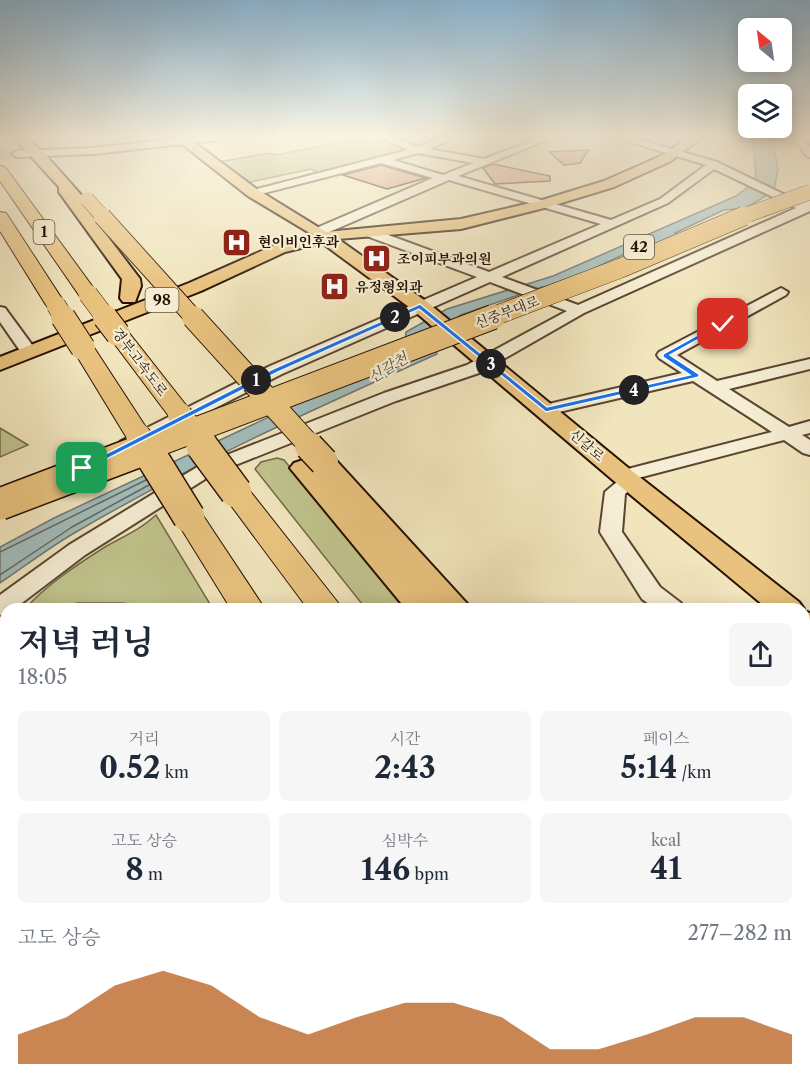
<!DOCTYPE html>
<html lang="ko">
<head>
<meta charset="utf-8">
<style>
  body { margin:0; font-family:"Libre Caslon Text","Noto Serif KR",serif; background:#f6f6f7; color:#1f2937; height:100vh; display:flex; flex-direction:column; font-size:22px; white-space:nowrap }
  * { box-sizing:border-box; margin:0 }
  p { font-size:20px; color:#747a83 }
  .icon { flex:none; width:33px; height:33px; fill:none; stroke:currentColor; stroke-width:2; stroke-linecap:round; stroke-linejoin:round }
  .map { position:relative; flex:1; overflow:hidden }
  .drawer { position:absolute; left:0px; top:603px; width:810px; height:488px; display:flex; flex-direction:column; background:#fff; border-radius:18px 18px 0 0; box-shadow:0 3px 15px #0003 }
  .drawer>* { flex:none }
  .needle { width:39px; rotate:331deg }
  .tools { position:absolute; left:738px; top:18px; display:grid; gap:12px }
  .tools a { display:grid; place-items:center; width:54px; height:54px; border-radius:9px; background:#fff; box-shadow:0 3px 15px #0003; font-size:30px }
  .pin { position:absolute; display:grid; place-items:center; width:51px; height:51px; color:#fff; margin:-26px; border-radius:12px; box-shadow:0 3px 9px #0006 }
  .km { position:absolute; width:30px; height:30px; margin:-15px; border-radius:50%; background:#222; color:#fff; font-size:16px; line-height:30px; text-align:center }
  .round { display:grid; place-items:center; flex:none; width:63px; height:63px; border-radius:9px; background:#f6f6f7 }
  .headline { display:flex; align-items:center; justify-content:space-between; height:102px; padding:0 18px }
  h1 { font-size:33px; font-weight:700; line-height:45px }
  .stats { display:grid; grid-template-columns:repeat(3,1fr); gap:9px; height:102px; padding:6px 18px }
  .stats div { display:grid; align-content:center; border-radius:9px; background:#f6f6f7; text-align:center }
  .stats b { font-size:30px; font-weight:700 }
  .stats small { font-size:16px; font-weight:400 }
  .stats p { font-size:16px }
  .chart { height:168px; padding:12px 18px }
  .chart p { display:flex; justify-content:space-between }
  .chart svg { width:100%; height:108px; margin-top:6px; fill:#b45309; opacity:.7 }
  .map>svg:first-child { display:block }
  .green { fill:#c0c38d; stroke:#736a48; stroke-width:1.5 }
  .water { fill:#a1bcbc; stroke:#707772; stroke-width:1.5 }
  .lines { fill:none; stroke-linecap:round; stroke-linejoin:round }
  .shore { stroke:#64665f; stroke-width:1.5 }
  .building { fill:#daa07e; stroke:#261002; stroke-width:1.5 }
  .minor-tunnel { stroke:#d3c5a1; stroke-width:10; stroke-dasharray:10 5; stroke-linecap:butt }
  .minor-casing { stroke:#594531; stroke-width:4 }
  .major-casing { stroke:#261002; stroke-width:4 }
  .highway-casing { stroke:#261002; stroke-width:2 }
  .minor { fill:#f6eed4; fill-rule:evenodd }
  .major { fill:#e8c27e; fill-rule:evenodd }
  .highway { fill:#e8c27e; fill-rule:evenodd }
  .major-bridge-far3-casing { stroke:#261002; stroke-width:15; stroke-linecap:butt }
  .major-bridge-far2-casing { stroke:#261002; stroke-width:19; stroke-linecap:butt }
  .major-bridge-far1-casing { stroke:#261002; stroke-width:24; stroke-linecap:butt }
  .major-bridge-casing { stroke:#261002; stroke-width:31; stroke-linecap:butt }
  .highway-bridge-far3-casing { stroke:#261002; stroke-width:16; stroke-linecap:butt }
  .highway-bridge-far2-casing { stroke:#261002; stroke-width:20; stroke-linecap:butt }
  .highway-bridge-far1-casing { stroke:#261002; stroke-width:26; stroke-linecap:butt }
  .highway-bridge-casing { stroke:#261002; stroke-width:34; stroke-linecap:butt }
  .major-bridge-far3 { stroke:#e8c27e; stroke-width:14 }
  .major-bridge-far2 { stroke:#e8c27e; stroke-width:17 }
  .major-bridge-far1 { stroke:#e8c27e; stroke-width:22 }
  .major-bridge { stroke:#e8c27e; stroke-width:28 }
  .highway-bridge-far3 { stroke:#e8c27e; stroke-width:15 }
  .highway-bridge-far2 { stroke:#e8c27e; stroke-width:19 }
  .highway-bridge-far1 { stroke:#e8c27e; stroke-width:24 }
  .highway-bridge { stroke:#e8c27e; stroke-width:31 }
  .route { fill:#1a73e8; stroke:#fff; stroke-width:1.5 }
  .labels { text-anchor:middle; stroke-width:4.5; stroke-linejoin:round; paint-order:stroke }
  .far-poi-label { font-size:14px; font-weight:bold; fill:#261002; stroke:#f6eed4; text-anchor:start }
  .far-street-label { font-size:14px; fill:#261002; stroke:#f6eed4 }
  .shield { fill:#f6eed4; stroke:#645341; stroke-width:1.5 }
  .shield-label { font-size:15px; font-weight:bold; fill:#261002 }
  .far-water-label { font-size:15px; font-style:italic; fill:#514c43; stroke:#f6eed4 }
</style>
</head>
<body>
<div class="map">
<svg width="810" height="1090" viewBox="0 0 810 1090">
  <rect width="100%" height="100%" fill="#f1e5bd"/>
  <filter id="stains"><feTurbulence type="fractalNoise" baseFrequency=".00333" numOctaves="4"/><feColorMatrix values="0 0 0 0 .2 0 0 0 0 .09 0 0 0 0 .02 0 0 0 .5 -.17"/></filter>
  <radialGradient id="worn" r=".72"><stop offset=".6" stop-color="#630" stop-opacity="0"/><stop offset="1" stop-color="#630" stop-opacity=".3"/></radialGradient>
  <g class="green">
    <polygon points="368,137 380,137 406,147 408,151 321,174 311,169 246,183 218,162 270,153 276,155"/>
    <polygon points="0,428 28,445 0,457"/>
    <polygon points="277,458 284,460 406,609 366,609 255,469 261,462"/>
    <path d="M156 515 213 609H159L123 603H77L54 609H25C46 585 78 564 105 547 124 536 140 530 156 515Z"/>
    <polygon points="6,685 6,947 0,948 0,692"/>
    <polygon points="804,872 810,874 810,929 804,931"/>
    <polygon points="481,1084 484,1090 217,1090 215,1085"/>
  </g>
  <path class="water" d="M753 137H772L778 169 774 191 746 208 724 210 675 233 679 237 629 252 580 275 566 285 542 287 460 315 457 320 434 338 437 354C314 409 192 464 76 532 50 547 25 566 0 583V547L54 518 303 401 405 347 406 332 447 309 553 276 736 196 756 181Z"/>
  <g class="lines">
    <g class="shore">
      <polyline points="0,552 146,480"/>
      <polyline points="0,575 72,527 149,485"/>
    </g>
  </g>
  <g class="building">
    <polygon points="588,150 580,163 574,164 564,165 549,152"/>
    <polygon points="493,164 550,176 550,181 495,184 483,168"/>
    <polygon points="381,165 426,178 387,189 343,175"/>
  </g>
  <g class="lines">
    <polyline class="minor-tunnel" points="0,154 17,154"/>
    <defs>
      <g id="minor">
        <polygon points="191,137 223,137 219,140 93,154 17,157 12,154 17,151 93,148"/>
        <path d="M379 137H393L418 147 443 137H456L429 149 484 159 541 137H554L458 176 611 220 660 199 706 165 614 137H630L717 162 802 203 806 195 810 194V211L584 313 479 373 396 401 213 474 85 555 14 609H6V614L0 615V595L69 545 199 466 384 393 467 365 567 311 490 282 282 374 135 449H121L118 445 121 441 270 366 477 277 364 235 362 232 364 229H372L489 272 601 224 449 180 327 233 330 237 328 240H320L312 232 314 229 433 178 381 163 253 196 247 193 249 191 408 150ZM418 153 473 163 443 175 393 160ZM714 169 796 208 578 305 502 277 668 203Z"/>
        <polygon points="793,137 802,137 810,147 810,157 807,156"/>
        <polygon points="781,288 788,292 786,295 677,355 717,381 810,359 810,369 729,389 789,427 810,421 810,433 802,435 810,440 810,455 803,453 784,440 638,478 640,482 625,494 622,532 660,587 681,603 684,609 656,609 642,599 600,532 605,492 618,481 613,476 616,472 772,432 693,381 546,415 540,414 537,410 540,406 682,373 659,358 657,355 659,352"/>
        <polygon points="0,307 5,308 35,349 37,352 35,355 23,355 0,322"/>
        <polygon points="804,694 810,695 810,719 804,717"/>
      </g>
      <g id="major">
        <polygon points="13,137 26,137 42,151 83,197 85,200 82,203 140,279 141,286 135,302 123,302 120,298 122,279 59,192 59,187"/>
        <polygon points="173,137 187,137 258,190 326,232 461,219 539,201 604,181 663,155 688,137 702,137 671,161 614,187 548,207 461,229 338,239 427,302 632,471 799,602 804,609 768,609 614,481 413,310 322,243 285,252 201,291 0,370 0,357 189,283 273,246 313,235 248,196"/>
        <polygon points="324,454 333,457 472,609 406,609 290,468 294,463 303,460 312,463 315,457"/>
        <polygon points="804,611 810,613 810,638 804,636"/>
        <polygon points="804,780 810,782 810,814 804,812"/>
        <polygon points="804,823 810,825 810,862 804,860"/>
      </g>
      <g id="highway">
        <polygon points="0,166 5,167 95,290 98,294 95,298 81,298 0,181"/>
        <polygon points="0,212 6,213 66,305 63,309 56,311 49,309 46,305 0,231"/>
        <polygon points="118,327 126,329 189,409 193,414 189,419 180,422 171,419 107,334 110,329"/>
        <polygon points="83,341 91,343 151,435 147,441 138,443 129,441 125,435 72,348 75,343"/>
        <polygon points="236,483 246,486 343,609 308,609 221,492 226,486"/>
        <polygon points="189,508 200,511 265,609 231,609 174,517 178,511"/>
        <polygon points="6,621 6,647 0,648 0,622"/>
        <polygon points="0,870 6,872 6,920 0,918"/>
        <polygon points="6,945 6,995 0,997 0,947"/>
        <polygon points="810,950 810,1001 804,1004 804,952"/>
        <polygon points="810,1024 810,1078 804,1079 804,1025"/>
        <polygon points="117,1084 174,1084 176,1090 119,1090"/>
        <polygon points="326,1084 473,1084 471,1090 328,1090"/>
        <polygon points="520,1084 577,1084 579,1090 522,1090"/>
        <polygon points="644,1084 716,1084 714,1090 642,1090"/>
      </g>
    </defs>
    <use href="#minor" class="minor-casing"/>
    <use href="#major" class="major-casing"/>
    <use href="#highway" class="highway-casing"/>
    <use href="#minor" class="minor"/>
    <use href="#major" class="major"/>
    <use href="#highway" class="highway"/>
    <defs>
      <polyline id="major-bridge-far3" points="87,199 103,217"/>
      <polyline id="major-bridge-far2" points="102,216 194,318"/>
      <polyline id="major-bridge-far1" points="193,317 311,447"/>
      <polyline id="major-bridge" points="309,446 324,462"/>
      <polyline id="highway-bridge-far3" points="741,217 810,192"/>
      <g id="highway-bridge-far2">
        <polyline points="88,294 106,318"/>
        <polyline points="56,305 64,318"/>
        <polyline points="489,318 621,268 744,216"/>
      </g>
      <g id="highway-bridge-far1">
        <polyline points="63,317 83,348"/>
        <polyline points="105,317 118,334"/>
        <polyline points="180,415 203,447"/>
        <polyline points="138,435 146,447"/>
        <polyline points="150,447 493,317"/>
      </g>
      <g id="highway-bridge">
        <polyline points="145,446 189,517"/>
        <polyline points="202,446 236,492"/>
        <polyline points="0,504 153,446"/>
      </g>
    </defs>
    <use href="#major-bridge-far3" class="major-bridge-far3-casing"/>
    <use href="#major-bridge-far2" class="major-bridge-far2-casing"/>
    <use href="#major-bridge-far1" class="major-bridge-far1-casing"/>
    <use href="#major-bridge" class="major-bridge-casing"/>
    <use href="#highway-bridge-far3" class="highway-bridge-far3-casing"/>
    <use href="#highway-bridge-far2" class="highway-bridge-far2-casing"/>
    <use href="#highway-bridge-far1" class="highway-bridge-far1-casing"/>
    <use href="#highway-bridge" class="highway-bridge-casing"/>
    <use href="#major-bridge-far3" class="major-bridge-far3"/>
    <use href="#major-bridge-far2" class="major-bridge-far2"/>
    <use href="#major-bridge-far1" class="major-bridge-far1"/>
    <use href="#major-bridge" class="major-bridge"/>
    <use href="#highway-bridge-far3" class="highway-bridge-far3"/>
    <use href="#highway-bridge-far2" class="highway-bridge-far2"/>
    <use href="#highway-bridge-far1" class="highway-bridge-far1"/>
    <use href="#highway-bridge" class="highway-bridge"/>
  </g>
  <linearGradient id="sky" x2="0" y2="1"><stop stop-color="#8bb7d6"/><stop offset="0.47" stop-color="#f9f3e1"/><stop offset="1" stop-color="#f9f3e1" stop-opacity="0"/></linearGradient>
  <rect width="810" height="290" fill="url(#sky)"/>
  <polygon class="route" points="420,304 547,407 690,375 663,357 663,354 721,322 726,324 670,355 699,374 699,377 546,412 419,309 278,372 85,470 78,468 273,369"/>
  <defs>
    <symbol id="hospital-square" viewBox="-11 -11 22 22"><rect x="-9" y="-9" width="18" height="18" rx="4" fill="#8f2418" stroke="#f6eed4"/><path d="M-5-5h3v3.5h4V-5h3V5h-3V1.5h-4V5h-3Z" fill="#fff"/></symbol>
  </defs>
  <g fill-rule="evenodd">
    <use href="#hospital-square" x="220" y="226" width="33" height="33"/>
    <use href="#hospital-square" x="360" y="242" width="33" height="33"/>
    <use href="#hospital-square" x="318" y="270" width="33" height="33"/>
  </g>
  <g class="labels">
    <g class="far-poi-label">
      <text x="258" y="247">현이비인후과</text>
      <text x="397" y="264">조이피부과의원</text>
      <text x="355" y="292">유정형외과</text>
    </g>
    <g class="far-street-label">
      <text transform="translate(507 312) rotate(-21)" y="5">신중부대로</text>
      <text transform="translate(140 362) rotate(53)" y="5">경부고속도로</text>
      <text transform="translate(587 445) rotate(41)" y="5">신갈로</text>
    </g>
    <g class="shield">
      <rect x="33.5" y="220" width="21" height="24" rx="4.5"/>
      <rect x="624" y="235" width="30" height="24" rx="4.5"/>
      <rect x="145.5" y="288" width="33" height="24" rx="4.5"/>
    </g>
    <g class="shield-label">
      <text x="44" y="237">1</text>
      <text x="639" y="252">42</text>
      <text x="162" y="305">98</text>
    </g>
    <g class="far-water-label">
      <text transform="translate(388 368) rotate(-31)" y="5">신갈천</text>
    </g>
  </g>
  <rect width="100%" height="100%" filter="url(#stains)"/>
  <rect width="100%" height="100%" fill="url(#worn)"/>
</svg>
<div class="tools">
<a><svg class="needle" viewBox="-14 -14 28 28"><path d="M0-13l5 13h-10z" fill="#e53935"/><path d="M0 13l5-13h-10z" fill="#747a83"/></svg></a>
<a><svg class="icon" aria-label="layers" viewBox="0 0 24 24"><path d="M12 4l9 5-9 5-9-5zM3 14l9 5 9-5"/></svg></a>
</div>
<div class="pin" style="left:82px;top:468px;background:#1e9e55"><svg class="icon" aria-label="arrive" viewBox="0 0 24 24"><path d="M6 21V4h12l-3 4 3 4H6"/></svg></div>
<div class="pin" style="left:723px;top:324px;background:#d93025"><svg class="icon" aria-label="check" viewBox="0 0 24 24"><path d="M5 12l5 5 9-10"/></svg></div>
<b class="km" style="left:256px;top:380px">1</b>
<b class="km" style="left:395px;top:317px">2</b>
<b class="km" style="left:491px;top:364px">3</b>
<b class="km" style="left:634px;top:390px">4</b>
<section class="drawer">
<div class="headline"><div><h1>저녁 러닝</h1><p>18:05</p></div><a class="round"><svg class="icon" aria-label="share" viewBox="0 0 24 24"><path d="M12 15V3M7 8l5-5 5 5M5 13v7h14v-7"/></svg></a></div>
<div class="stats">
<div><p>거리</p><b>0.52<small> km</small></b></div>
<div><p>시간</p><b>2:43</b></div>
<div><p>페이스</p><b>5:14<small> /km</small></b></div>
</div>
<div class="stats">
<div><p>고도 상승</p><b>8<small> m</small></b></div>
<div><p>심박수</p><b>146<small> bpm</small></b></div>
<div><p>kcal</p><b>41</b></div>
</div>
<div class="chart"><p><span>고도 상승</span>277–282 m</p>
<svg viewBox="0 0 160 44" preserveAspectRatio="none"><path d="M0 44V32L10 25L20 12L30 6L40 12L50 25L60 32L70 25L80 19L90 19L100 25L110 38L120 38L130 32L140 25L150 25L160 32V44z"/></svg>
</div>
</section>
</div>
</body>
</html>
